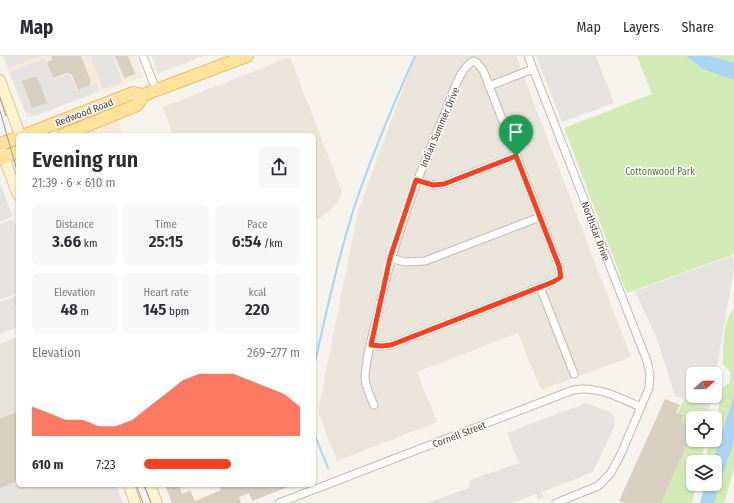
<!DOCTYPE html>
<html lang="en">
<head>
<meta charset="utf-8">
<style>
  body { margin:0; font-family:"Fira Sans Condensed",sans-serif; background:#f7f7f7; color:#2b2b33; height:100vh; display:flex; flex-direction:column; font-size:15px; white-space:nowrap }
  * { box-sizing:border-box; margin:0 }
  p { font-size:13px; color:#7c7c81 }
  .icon { flex:none; width:22px; height:22px; fill:none; stroke:currentColor; stroke-width:2; stroke-linecap:round; stroke-linejoin:round }
  .map { position:relative; flex:1; overflow:hidden }
  .details { position:absolute; left:16px; top:77px; width:300px; height:354px; display:flex; flex-direction:column; background:#fff; border-radius:6px; box-shadow:0 1px 3px #0004 }
  .details>* { flex:none }
  .needle { width:26px; rotate:69deg }
  .fabs { position:absolute; left:686px; top:311px; display:grid; gap:8px }
  .fabs a { display:grid; place-items:center; width:36px; height:36px; border-radius:6px; background:#fff; box-shadow:0 1px 3px #0004; font-size:20px }
  .pin { position:absolute; display:grid; place-items:center; width:34px; height:34px; color:#fff; margin:-41px -17px; border-radius:50% 50% 50% 0; rotate:-45deg; box-shadow:0 0 4px #0007 }
  .pin .icon { rotate:45deg }
  .round { display:grid; place-items:center; flex:none; width:42px; height:42px; border-radius:6px; background:#f7f7f7 }
  .overview { display:flex; align-items:center; justify-content:space-between; height:68px; padding:0 16px }
  h1 { font-size:22px; font-weight:600; line-height:30px }
  .figures { display:grid; grid-template-columns:repeat(3,1fr); gap:6px; height:68px; padding:4px 16px }
  .figures div { display:grid; align-content:center; border-radius:6px; background:#f7f7f7; text-align:center }
  .figures b { font-size:17px; font-weight:600 }
  .figures small { font-size:11px; font-weight:400 }
  .figures p { font-size:11px }
  .chart { height:112px; padding:8px 16px }
  .chart p { display:flex; justify-content:space-between }
  .chart svg { width:100%; height:72px; margin-top:4px; fill:#fc3f1d; opacity:.7 }
  ul { padding:0 16px; list-style:none; font-size:13px }
  li { display:grid; grid-template-columns:64px 48px 1fr; align-items:center; height:30px }
  li i { height:10px; border-radius:5px; background:#fc3f1d }
  header { display:flex; align-items:center; gap:24px; box-sizing:border-box; height:56px; padding:0 20px; background:#fff; border-bottom:1px solid #e1e1e2 }
  header strong { font-size:19px }
  nav { display:flex; gap:22px; margin-inline-start:auto; font-size:14px }
  .map>svg:first-child { display:block }
  .residential { fill:#eae5da }
  .commercial { fill:#f7ead8 }
  .industrial { fill:#e6e2dd }
  .green { fill:#d2eab5 }
  .parking { fill:#e5e3e0 }
  .water { fill:#a9d4f2 }
  .lines { fill:none; stroke-linecap:round; stroke-linejoin:round }
  .stream { stroke:#a9d4f2; stroke-width:2 }
  .building { fill:#d8cfc1 }
  .minor-casing { stroke:#c2bbae; stroke-width:9 }
  .secondary-casing { stroke:#d6c79b; stroke-width:12 }
  .primary-casing { stroke:#e6c16a; stroke-width:14 }
  .minor { stroke:#fff; stroke-width:7 }
  .secondary { stroke:#fff3cd; stroke-width:10 }
  .primary { stroke:#ffe39c; stroke-width:12 }
  .tram { stroke:#9a9a9a; stroke-width:1 }
  .route-casing { stroke:#fff; stroke-width:8 }
  .route { stroke:#fc3f1d; stroke-width:5 }
  .labels { text-anchor:middle; stroke-width:3; stroke-linejoin:round; paint-order:stroke }
  .street-label { font-size:10px; fill:#4b4439; stroke:#fff }
  .park-label { font-size:10px; fill:#4a7f2a; stroke:#fff }
</style>
</head>
<body>
<header>
<strong>Map</strong>
<nav><a>Map</a><a>Layers</a><a>Share</a></nav>
</header>
<div class="map">
<svg width="734" height="447" viewBox="0 0 734 447">
  <rect width="100%" height="100%" fill="#f6f3ec"/>
  <g class="residential">
    <polygon points="151,0 203,0 158,18"/>
    <polygon points="415,0 516,0 631,301 541,334 518,277 417,316 437,366 337,405 318,356 358,155"/>
    <polygon points="290,1 342,136 338,146 330,154 320,162 314,164 314,79 173,79 163,51"/>
  </g>
  <g class="commercial">
    <polygon points="2,0 135,0 143,21 27,62"/>
    <polygon points="118,65 124,79 82,79"/>
  </g>
  <g class="industrial">
    <polygon points="18,281 18,429 37,429 0,444 0,288"/>
    <polygon points="40,429 116,429 123,447 0,447 0,444"/>
  </g>
  <g class="green">
    <polygon points="637,0 734,0 734,198 627,237 564,72 652,38"/>
    <path d="M734 253V340L712 406H705L709 384H715V362L719 351V334L729 327 731 317 723 308C723 294 723 262 734 253Z"/>
    <polygon points="684,343 713,355 711,362 693,362 693,371 681,366 684,359 678,356"/>
    <polygon points="693,375 693,384 706,384 701,406 693,406 693,428 696,428 692,447 661,447"/>
    <polygon points="734,385 734,412 724,447 714,447"/>
  </g>
  <g class="parking">
    <polygon points="4,0 40,0 9,12"/>
    <polygon points="91,0 113,0 122,26 103,33"/>
    <polygon points="536,0 596,0 614,47 562,66"/>
    <polygon points="45,2 53,24 67,18 71,21 77,35 96,27 99,35 35,60 25,56 10,16"/>
    <polygon points="0,127 13,161 0,166"/>
    <polygon points="13,163 18,176 18,237 0,244 0,168"/>
    <polygon points="731,200 734,203 734,212 715,322 715,318 693,318 693,340 712,340 709,353 675,340 656,280 635,235"/>
    <polygon points="18,239 18,250 15,251 18,258 18,271 0,278 0,246"/>
    <polygon points="586,347 610,356 614,361 615,366 614,371 593,416 542,436 544,441 538,443 536,438 513,447 427,447 469,432 470,424 519,407 507,377"/>
  </g>
  <g class="water">
    <polygon points="686,0 709,0 734,7 734,24 703,13"/>
    <polygon points="734,340 734,385 714,447 700,447 705,428 715,428 715,406 712,406"/>
  </g>
  <g class="lines">
    <g class="stream">
      <path d="M314 311C326 257 338 202 355 149 372 98 393 49 415 0"/>
      <polyline points="314,377 328,412"/>
    </g>
  </g>
  <g class="building">
    <polygon points="51,0 81,0 91,26 89,30 78,34 72,19 67,17 53,22 47,6 52,4"/>
    <polygon points="115,0 128,0 135,18 124,22"/>
    <polygon points="37,20 47,47 32,52 22,25"/>
    <polygon points="665,343 680,349 676,356 684,359 681,366 693,371 693,375 661,447 624,447 619,445"/>
    <polygon points="18,356 18,425 0,432 0,363"/>
    <polygon points="165,429 179,429 182,438 190,434 195,445 221,434 219,429 293,429 252,445 249,437 239,441 241,447 172,447"/>
  </g>
  <g class="lines">
    <defs>
      <g id="minor">
        <polyline points="143,0 156,34"/>
        <polyline points="528,0 647,305 650,318 649,332 620,400 610,418 598,430 556,447"/>
        <polyline points="489,30 533,13"/>
        <polyline points="417,124 433,129 444,128 516,100"/>
        <polyline points="390,202 405,206 425,205 540,161"/>
        <polyline points="540,231 574,318"/>
        <path d="M371 289 382 290 391 289 553 226 561 221 559 210 483 14 477 7 473 5C459 13 451 42 445 57 416 123 392 190 377 261 372 280 366 301 365 321 365 331 370 340 374 349"/>
        <path d="M279 447 573 334C597 329 619 342 641 351"/>
      </g>
      <g id="secondary">
        <polyline points="0,24 20,79"/>
        <polyline points="0,91 18,139"/>
        <polyline points="129,429 135,447"/>
        <polyline points="150,429 157,447"/>
      </g>
      <g id="primary">
        <polyline points="25,79 133,37 143,39 247,0"/>
        <polyline points="63,79 137,49 143,39"/>
        <polyline points="0,88 18,82"/>
        <polyline points="0,103 18,96"/>
      </g>
    </defs>
    <use href="#minor" class="minor-casing"/>
    <use href="#secondary" class="secondary-casing"/>
    <use href="#primary" class="primary-casing"/>
    <use href="#minor" class="minor"/>
    <use href="#secondary" class="secondary"/>
    <use href="#primary" class="primary"/>
    <g class="tram">
      <polyline points="0,42 6,60"/>
      <polyline points="0,55 18,118"/>
      <polyline points="136,429 143,447"/>
      <polyline points="144,429 151,447"/>
    </g>
  </g>
  <g class="lines">
    <defs>
      <polygon id="route" points="516,100 559,210 561,221 553,226 391,289 382,290 371,289 390,202 416,124 433,129 444,128"/>
    </defs>
    <use href="#route" class="route-casing"/>
    <use href="#route" class="route"/>
  </g>
  <g class="labels">
    <g class="street-label">
      <text transform="translate(84 56) rotate(-21)" y="4">Redwood Road</text>
      <text transform="translate(439 71) rotate(-67)" y="4">Indian Summer Drive</text>
      <text transform="translate(596 175) rotate(69)" y="4">Northstar Drive</text>
      <text transform="translate(459 378) rotate(-21)" y="4">Cornell Street</text>
    </g>
    <g class="park-label">
      <text x="660" y="119">Cottonwood Park</text>
    </g>
  </g>
</svg>
<div class="fabs">
<a><svg class="needle" viewBox="-14 -14 28 28"><path d="M0-13l5 13h-10z" fill="#e53935"/><path d="M0 13l5-13h-10z" fill="#7c7c81"/></svg></a>
<a><svg class="icon" aria-label="locate" viewBox="0 0 24 24"><circle cx="12" cy="12" r="6"/><path d="M12 2v4M12 18v4M2 12h4M18 12h4"/></svg></a>
<a><svg class="icon" aria-label="layers" viewBox="0 0 24 24"><path d="M12 4l9 5-9 5-9-5zM3 14l9 5 9-5"/></svg></a>
</div>
<div class="pin" style="left:516px;top:100px;background:#1e9e55"><svg class="icon" aria-label="arrive" viewBox="0 0 24 24"><path d="M6 21V4h12l-3 4 3 4H6"/></svg></div>
<section class="details">
<div class="overview"><div><h1>Evening run</h1><p>21:39 · 6 × 610 m</p></div><a class="round"><svg class="icon" aria-label="share" viewBox="0 0 24 24"><path d="M12 15V3M7 8l5-5 5 5M5 13v7h14v-7"/></svg></a></div>
<div class="figures">
<div><p>Distance</p><b>3.66<small> km</small></b></div>
<div><p>Time</p><b>25:15</b></div>
<div><p>Pace</p><b>6:54<small> /km</small></b></div>
</div>
<div class="figures">
<div><p>Elevation</p><b>48<small> m</small></b></div>
<div><p>Heart rate</p><b>145<small> bpm</small></b></div>
<div><p>kcal</p><b>220</b></div>
</div>
<div class="chart"><p><span>Elevation</span>269–277 m</p>
<svg viewBox="0 0 160 44" preserveAspectRatio="none"><path d="M0 44V26L10 30L20 34L30 34L40 38L50 38L60 34L70 26L80 18L90 10L100 6L110 6L120 6L130 10L140 14L150 18L160 26V44z"/></svg>
</div>
<ul>
<li><b>610 m</b>7:23<i style="width:56%"></i></li>
</ul>
</section>
</div>
</body>
</html>
